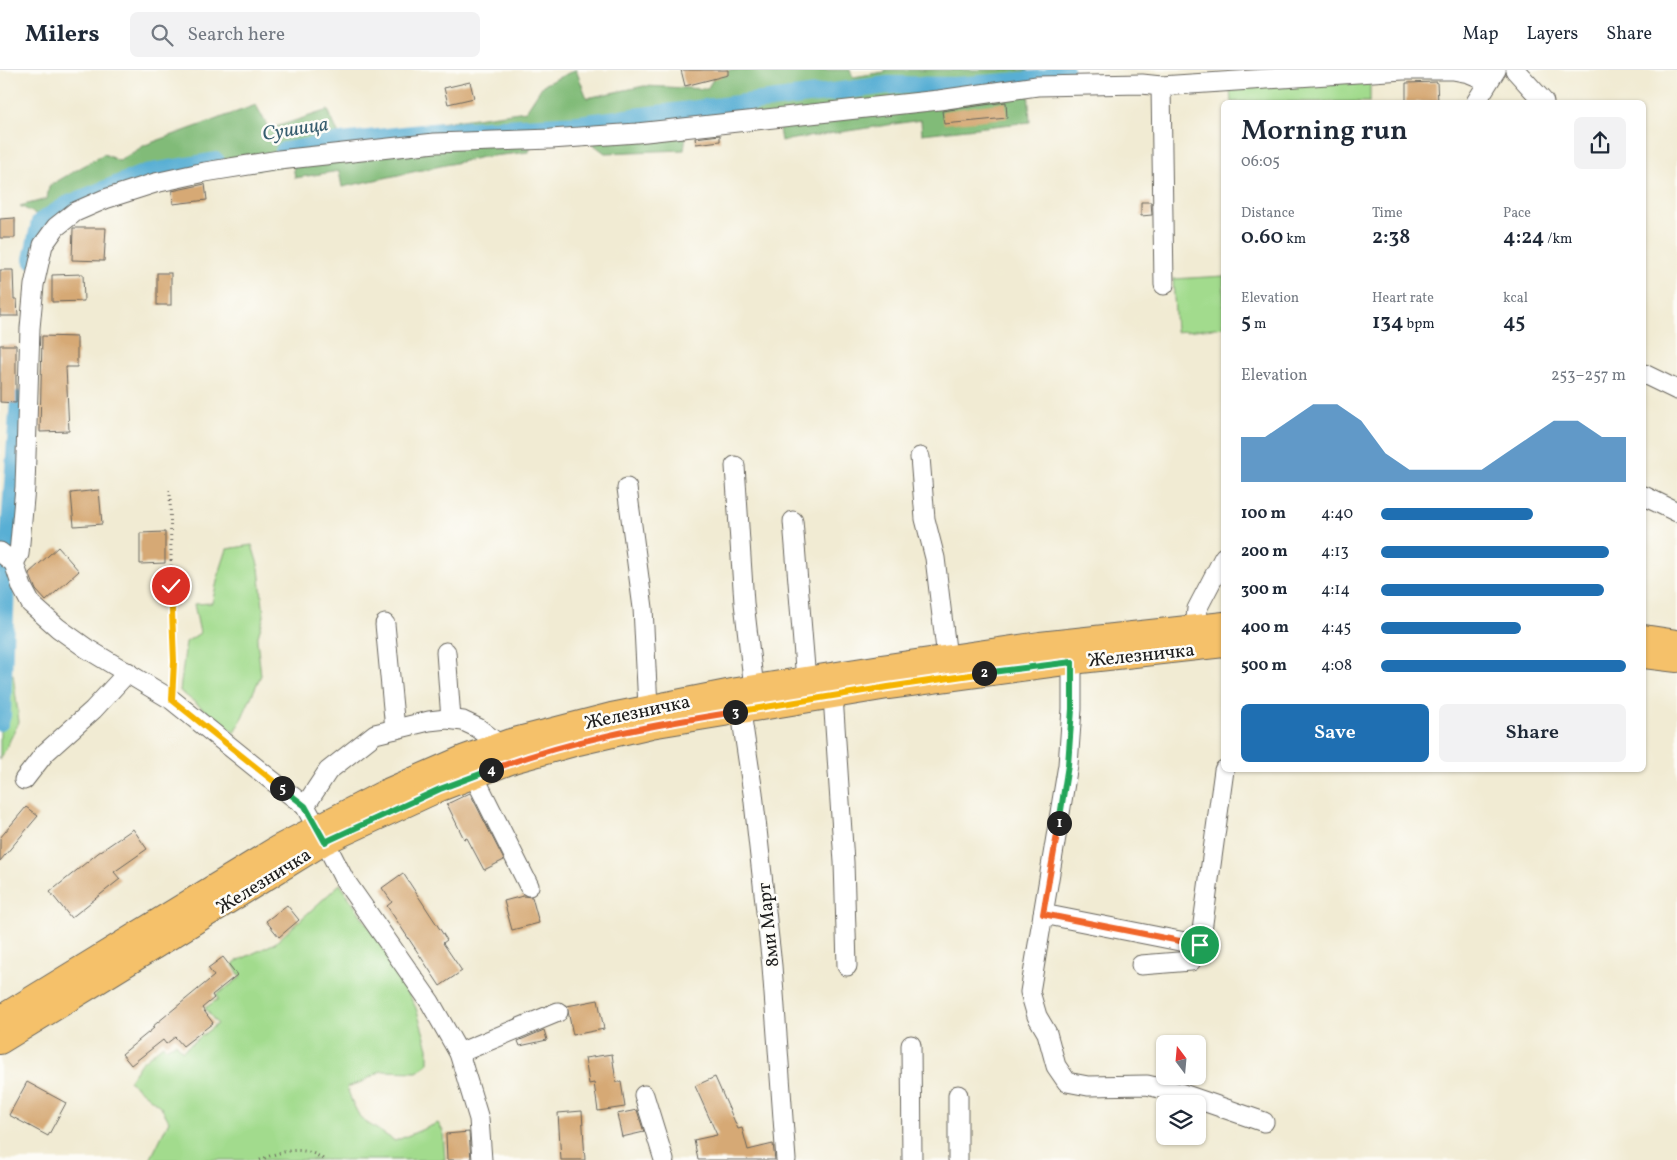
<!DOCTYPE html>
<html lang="en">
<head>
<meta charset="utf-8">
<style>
  body { margin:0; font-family:Vollkorn,serif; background:#f2f2f3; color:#1f2937; height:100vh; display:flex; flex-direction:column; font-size:19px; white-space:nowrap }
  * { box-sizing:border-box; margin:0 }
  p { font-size:16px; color:#747a83 }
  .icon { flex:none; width:28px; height:28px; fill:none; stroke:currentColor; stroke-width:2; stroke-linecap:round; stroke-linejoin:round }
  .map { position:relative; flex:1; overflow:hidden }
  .drawer { position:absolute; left:1221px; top:30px; width:425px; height:672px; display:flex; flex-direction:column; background:#fff; border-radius:8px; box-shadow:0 1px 4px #0004 }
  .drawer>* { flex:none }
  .needle { width:32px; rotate:344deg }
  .fabs { position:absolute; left:1156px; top:965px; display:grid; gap:10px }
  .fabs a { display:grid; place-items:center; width:50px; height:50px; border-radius:8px; background:#fff; box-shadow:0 1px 4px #0004; font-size:25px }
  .pin { position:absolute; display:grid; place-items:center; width:42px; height:42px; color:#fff; margin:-21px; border:2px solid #fff; border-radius:50%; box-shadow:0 1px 5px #0007 }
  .km { position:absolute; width:25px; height:25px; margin:-12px; border-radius:50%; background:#222; color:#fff; font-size:14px; line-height:25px; text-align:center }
  .round { display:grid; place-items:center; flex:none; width:52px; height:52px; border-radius:8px; background:#f2f2f3 }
  .head { display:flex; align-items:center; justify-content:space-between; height:85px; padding:0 20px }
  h1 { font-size:28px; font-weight:600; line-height:38px }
  .stats { display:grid; grid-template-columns:repeat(3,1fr); gap:8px; height:85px; padding:5px 20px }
  .stats div { display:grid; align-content:center }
  .stats b { font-size:21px; font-weight:600 }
  .stats small { font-size:14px; font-weight:400 }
  .stats p { font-size:14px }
  .chart { height:140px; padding:10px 20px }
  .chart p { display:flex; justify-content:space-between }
  .chart svg { width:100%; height:90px; margin-top:5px; fill:#1f6fb2; opacity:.7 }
  .cta { display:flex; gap:10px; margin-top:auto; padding:10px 20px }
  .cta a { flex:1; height:58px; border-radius:8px; background:#1f6fb2; color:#fff; font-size:20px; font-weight:600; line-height:58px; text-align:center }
  .cta a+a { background:#f2f2f3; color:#1f2937 }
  ul { padding:0 20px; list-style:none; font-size:16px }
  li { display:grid; grid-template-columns:80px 60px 1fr; align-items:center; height:38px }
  li i { height:12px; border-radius:6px; background:#1f6fb2 }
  header { display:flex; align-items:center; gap:30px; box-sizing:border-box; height:70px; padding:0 25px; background:#fff; border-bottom:1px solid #e0e1e3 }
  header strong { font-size:24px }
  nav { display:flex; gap:28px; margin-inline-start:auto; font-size:18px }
  .search { width:350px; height:45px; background:#f2f2f3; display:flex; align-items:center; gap:12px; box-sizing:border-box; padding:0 18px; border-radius:8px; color:#747a83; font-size:19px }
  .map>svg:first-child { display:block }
  .green { fill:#a2db8d; stroke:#5f7c54 }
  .forest { fill:#81bb78; stroke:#4e6c4a }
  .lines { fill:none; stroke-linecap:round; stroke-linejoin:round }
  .canal { stroke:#58afd4; stroke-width:18 }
  .building { fill:#d6a974 }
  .minor-casing { stroke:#67645c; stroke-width:21 }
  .major-casing { stroke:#67645c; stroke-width:26 }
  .path { stroke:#67645c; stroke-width:3; stroke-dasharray:1 4; stroke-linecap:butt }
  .minor { stroke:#fff; stroke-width:19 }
  .major { stroke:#f5c16b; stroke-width:24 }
  .split-1-casing { stroke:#fff; stroke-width:10 }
  .split-2-casing { stroke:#fff; stroke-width:10 }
  .split-3-casing { stroke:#fff; stroke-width:10 }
  .split-4-casing { stroke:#fff; stroke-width:10 }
  .split-5-casing { stroke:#fff; stroke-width:10 }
  .split-6-casing { stroke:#fff; stroke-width:10 }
  .split-1 { stroke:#f0652b; stroke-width:6 }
  .split-2 { stroke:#22a559; stroke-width:6 }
  .split-3 { stroke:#f5b400; stroke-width:6 }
  .split-4 { stroke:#f0652b; stroke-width:6 }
  .split-5 { stroke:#22a559; stroke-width:6 }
  .split-6 { stroke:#f5b400; stroke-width:6 }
  .labels { text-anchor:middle; stroke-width:5; stroke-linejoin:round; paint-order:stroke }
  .street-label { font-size:19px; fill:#1c1c1c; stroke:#fdfcf7 }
  .water-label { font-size:20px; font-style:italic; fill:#375e6f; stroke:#fdfcf7 }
</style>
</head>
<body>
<header>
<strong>Milers</strong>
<div class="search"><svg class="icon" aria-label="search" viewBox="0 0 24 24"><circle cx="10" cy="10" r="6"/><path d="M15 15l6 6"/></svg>Search here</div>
<nav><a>Map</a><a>Layers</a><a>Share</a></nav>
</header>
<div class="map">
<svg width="1677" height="1090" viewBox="0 0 1677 1090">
  <rect width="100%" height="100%" fill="#fdfcf7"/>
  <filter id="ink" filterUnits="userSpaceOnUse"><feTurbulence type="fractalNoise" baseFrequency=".02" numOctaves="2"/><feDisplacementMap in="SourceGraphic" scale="10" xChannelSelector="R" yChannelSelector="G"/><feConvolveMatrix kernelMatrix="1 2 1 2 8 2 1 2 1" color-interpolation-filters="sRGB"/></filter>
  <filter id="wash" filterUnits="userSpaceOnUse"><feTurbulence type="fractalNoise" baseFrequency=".0096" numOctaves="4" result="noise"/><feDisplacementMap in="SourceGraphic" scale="20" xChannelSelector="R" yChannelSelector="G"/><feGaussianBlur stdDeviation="1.12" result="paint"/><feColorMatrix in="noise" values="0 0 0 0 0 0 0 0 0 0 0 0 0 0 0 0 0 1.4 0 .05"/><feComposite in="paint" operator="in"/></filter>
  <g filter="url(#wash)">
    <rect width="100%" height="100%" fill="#f1ebd3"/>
    <g class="green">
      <polygon points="1370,9 1370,32 1231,32 1230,19"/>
      <polygon points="1224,206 1224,257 1176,262 1173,209"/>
      <polygon points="252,475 259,498 264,546 257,570 261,605 235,663 180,621 186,572 200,563 194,534 212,533 218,507 227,479"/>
      <polygon points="13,604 19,652 0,690 0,610"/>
      <polygon points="340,814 393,893 416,938 428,978 428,994 417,1002 381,1001 362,1012 347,1017 352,1032 361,1049 395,1071 438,1053 443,1061 445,1090 150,1090 169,1051 161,1037 129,1011 141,993 163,975 165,978 176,973 182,981 217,954 205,938 218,929 216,925 241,907 233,895 235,892 275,873"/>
    </g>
    <polygon class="forest" points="575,0 576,0 587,28 644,16 707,19 718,1 731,0 850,0 853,7 884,2 884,0 1027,0 1030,52 922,64 921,50 781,71 777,47 687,59 684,80 605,83 590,72 533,71 529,82 483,87 342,117 339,101 295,108 293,95 154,112 52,152 20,136 47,129 49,116 104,84 119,91 145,75 256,35 269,59 328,40 339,65 410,57 526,41 543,15"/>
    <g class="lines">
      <g class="canal">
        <polyline points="284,81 341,72 431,62 579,54 888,15 955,16 1045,9 1065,0"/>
        <polyline points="32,189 40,152 69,134 145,103 216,91"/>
        <polyline points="0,652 2,645 6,510 19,330"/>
      </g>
    </g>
    <g id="blocks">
      <g class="building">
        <polygon points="681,0 728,0 728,5 685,16"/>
        <polygon points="470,12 474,28 448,34 444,18"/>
        <polygon points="1437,12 1438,32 1406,32 1406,13"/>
        <polygon points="1006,32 1007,48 944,54 942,41"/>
        <polygon points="720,65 720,71 696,74 695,68"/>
        <polygon points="205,114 207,130 173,134 172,121"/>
        <polygon points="1141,132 1151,132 1152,145 1141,146"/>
        <polygon points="15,148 15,168 0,168 0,149"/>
        <polygon points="73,158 106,158 104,191 72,190"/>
        <polygon points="0,200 13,200 14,229 17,229 18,246 0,246"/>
        <rect x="157" y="203" width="14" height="32"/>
        <polygon points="83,204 84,231 52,232 52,205"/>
        <polygon points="42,266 77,267 77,297 66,297 69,361 40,362"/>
        <polygon points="0,275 16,275 16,333 0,332"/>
        <polygon points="99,420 102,454 74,456 71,423"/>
        <polygon points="165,462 165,493 140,494 140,463"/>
        <polygon points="58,477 79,501 46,531 36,520 29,503"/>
        <polygon points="470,723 504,790 484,800 467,768 464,769 447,734"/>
        <polygon points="26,737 38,746 0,791 0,768"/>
        <polygon points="133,759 147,779 114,802 120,809 71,848 50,822 98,783"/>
        <polygon points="403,803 447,870 443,873 462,901 440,916 387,836 392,832 382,818"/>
        <polygon points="523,826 532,827 539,853 512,860 504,831"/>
        <polygon points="287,835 299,850 279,867 266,851"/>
        <polygon points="223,887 237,905 212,925 214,928 202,938 213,953 183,976 175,967 166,974 163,970 131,995 122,984 154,958 152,957 214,906 208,898"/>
        <polygon points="598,930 604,959 573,965 567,936"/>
        <polygon points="544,960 547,970 520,976 518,971"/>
        <polygon points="612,984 616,1012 621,1012 625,1037 598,1041 594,1013 589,1014 585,988"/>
        <polygon points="715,1007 738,1059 742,1058 748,1080 773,1074 775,1090 698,1090 694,1070 717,1065 695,1016"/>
        <polygon points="27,1012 66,1033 48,1066 9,1045"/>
        <polygon points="637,1040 644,1062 622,1067 617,1044"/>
        <polygon points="582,1041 585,1090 561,1090 558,1043"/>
        <polygon points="469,1062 471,1090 447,1090 446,1064"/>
      </g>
    </g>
  </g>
  <g filter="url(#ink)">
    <use href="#blocks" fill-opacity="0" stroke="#67645c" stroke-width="1"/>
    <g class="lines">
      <defs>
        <g id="minor">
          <polyline points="1515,0 1544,32"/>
          <polyline points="1161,16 1164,215"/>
          <polyline points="1476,32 1496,0"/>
          <polyline points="1644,304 1677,320"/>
          <polyline points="920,387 925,449 935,488 947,588"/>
          <polyline points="735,396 744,533 754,618"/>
          <polyline points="627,418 643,538 648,637"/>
          <polyline points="1644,426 1677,442"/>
          <polyline points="793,451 806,610"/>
          <polyline points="0,482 14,493 22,517 31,534 58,558 86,578 172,630 270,709 305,736 316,756"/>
          <polyline points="14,493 19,484 25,417 30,258 34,215 43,175 56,157 75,142 105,129 155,113 205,102 279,90 435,73 551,69 637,63 939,30 1037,16 1142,14 1161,16 1403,0 1453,0 1469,3 1488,11"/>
          <polyline points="385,554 395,659"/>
          <polyline points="1195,571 1195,557 1197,539 1224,487"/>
          <polyline points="446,582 451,649"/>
          <polyline points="1072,592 1072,639 1068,695 1030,922 1037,946 1047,963 1056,996 1067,1012 1088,1016 1147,1015 1180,1023 1264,1052"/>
          <polyline points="833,626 844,792 847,896"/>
          <polyline points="739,629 753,723 772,896 786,1090"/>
          <polyline points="474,706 529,816"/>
          <polyline points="24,710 45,683 93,640 128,602"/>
          <polyline points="305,736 328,701 375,664 429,651 447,649 463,651 478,658 500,675"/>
          <polyline points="325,772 344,809 430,932 459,983 479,1049 482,1090"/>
          <polyline points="1043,844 1200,875"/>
          <polyline points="1141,895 1191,891 1200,875 1224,700"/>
          <polyline points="911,975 912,1090"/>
          <polyline points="459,983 558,942"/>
          <polyline points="644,1025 664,1090"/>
          <polyline points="958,1090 958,1025"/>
        </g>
        <g id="major">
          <polyline points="1644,567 1677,572"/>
          <polyline points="1644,586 1677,590"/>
          <polyline points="0,948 277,778 387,721 465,687 510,671 611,645 737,620 881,597 1040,574 1224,554"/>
          <polyline points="0,972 325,772 440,719 513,691 578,673 651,656 888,617 1072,592 1224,575"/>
        </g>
      </defs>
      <use href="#minor" class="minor-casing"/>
      <use href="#major" class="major-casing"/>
      <g class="path">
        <polyline points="170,420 173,612"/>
        <path d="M260 1090C280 1081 305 1074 324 1090"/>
      </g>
      <use href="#minor" class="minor"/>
      <use href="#major" class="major"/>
    </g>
  </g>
  <g class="lines" filter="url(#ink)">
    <defs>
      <polyline id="split-1" points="1059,753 1043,844 1200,875"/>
      <polyline id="split-2" points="984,603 1072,592 1072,639 1068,695 1059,753"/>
      <polyline id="split-3" points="735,642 888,617 984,603"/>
      <path id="split-4" d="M491 700C569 670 653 655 735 642"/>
      <polyline id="split-5" points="282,718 305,736 325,772 440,719 491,700"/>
      <polyline id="split-6" points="171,516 174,591 172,630 282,718"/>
    </defs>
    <use href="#split-1" class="split-1-casing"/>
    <use href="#split-2" class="split-2-casing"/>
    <use href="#split-3" class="split-3-casing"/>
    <use href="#split-4" class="split-4-casing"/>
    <use href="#split-5" class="split-5-casing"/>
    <use href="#split-6" class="split-6-casing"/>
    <use href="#split-1" class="split-1"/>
    <use href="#split-2" class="split-2"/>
    <use href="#split-3" class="split-3"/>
    <use href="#split-4" class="split-4"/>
    <use href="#split-5" class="split-5"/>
    <use href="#split-6" class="split-6"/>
  </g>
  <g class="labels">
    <g class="street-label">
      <text transform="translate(1141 584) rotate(-6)" y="7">Железничка</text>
      <text transform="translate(637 641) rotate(-12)" y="7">Железничка</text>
      <text transform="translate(263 810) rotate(-32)" y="7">Железничка</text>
      <text transform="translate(767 855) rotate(-96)" y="7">8ми Март</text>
    </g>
    <g class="water-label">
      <text transform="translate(295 58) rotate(-9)" y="7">Сушица</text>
    </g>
  </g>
</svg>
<div class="fabs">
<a><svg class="needle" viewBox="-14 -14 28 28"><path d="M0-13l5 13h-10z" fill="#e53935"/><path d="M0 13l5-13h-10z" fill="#747a83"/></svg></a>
<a><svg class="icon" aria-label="layers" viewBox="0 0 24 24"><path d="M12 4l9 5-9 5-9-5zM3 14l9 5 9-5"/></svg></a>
</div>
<div class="pin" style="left:1200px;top:875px;background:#1e9e55"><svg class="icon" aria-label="arrive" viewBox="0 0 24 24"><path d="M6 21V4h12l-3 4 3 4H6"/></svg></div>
<div class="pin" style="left:171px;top:516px;background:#d93025"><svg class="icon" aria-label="check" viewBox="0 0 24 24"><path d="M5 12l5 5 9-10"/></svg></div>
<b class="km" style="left:1059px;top:753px">1</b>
<b class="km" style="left:984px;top:603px">2</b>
<b class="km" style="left:735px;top:642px">3</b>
<b class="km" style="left:491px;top:700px">4</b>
<b class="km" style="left:282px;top:718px">5</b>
<section class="drawer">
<div class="head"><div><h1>Morning run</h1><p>06:05</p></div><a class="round"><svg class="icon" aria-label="share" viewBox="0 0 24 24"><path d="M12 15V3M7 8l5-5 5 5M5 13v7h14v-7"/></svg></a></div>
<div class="stats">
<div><p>Distance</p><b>0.60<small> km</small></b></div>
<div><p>Time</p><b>2:38</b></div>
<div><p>Pace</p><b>4:24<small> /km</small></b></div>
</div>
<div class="stats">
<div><p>Elevation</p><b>5<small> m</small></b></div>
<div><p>Heart rate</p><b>134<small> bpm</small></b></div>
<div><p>kcal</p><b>45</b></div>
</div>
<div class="chart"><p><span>Elevation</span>253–257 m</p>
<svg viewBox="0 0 160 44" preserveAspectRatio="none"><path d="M0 44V22L10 22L20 14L30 6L40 6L50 14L60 30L70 38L80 38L90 38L100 38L110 30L120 22L130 14L140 14L150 22L160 22V44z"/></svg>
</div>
<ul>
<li><b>100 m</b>4:40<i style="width:62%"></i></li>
<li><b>200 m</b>4:13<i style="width:93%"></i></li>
<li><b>300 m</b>4:14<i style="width:91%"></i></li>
<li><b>400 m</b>4:45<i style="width:57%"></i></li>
<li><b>500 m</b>4:08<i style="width:100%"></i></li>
</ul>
<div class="cta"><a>Save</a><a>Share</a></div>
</section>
</div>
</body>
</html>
